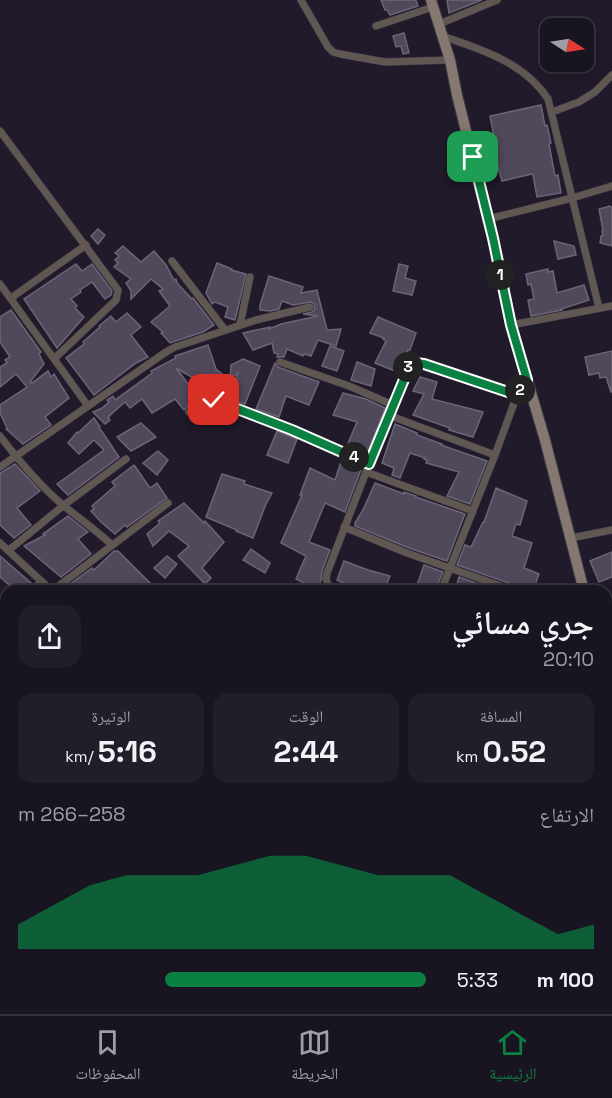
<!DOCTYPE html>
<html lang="ar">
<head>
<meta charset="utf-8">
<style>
  body { margin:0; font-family:"Space Grotesk","Noto Naskh Arabic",sans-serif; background:#211d29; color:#f1f3f6; direction:rtl; height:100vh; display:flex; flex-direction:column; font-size:22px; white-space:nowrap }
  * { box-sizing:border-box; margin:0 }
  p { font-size:20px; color:#9f9ea5 }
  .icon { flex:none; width:33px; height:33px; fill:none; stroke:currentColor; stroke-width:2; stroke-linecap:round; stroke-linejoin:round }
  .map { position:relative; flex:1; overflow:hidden; direction:ltr }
  .panel { position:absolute; left:0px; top:585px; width:612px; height:429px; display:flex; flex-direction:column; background:#181420; border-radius:18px 18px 0 0; box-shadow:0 3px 15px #0003,0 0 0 2px #36333e; direction:rtl }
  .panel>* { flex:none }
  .needle { width:39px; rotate:102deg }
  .controls { position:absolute; left:540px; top:18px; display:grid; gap:12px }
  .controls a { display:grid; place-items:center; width:54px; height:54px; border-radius:12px; background:#181420; box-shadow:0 3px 15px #0003,0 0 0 2px #36333e; font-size:30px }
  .pin { position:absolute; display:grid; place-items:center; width:51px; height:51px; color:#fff; margin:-26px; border-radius:12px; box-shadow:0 3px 9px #0006 }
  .km { position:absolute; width:30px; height:30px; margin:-15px; border-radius:50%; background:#222; color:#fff; font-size:16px; line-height:30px; text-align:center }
  .round { display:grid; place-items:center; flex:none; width:63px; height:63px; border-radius:18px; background:#211d29 }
  .summary { display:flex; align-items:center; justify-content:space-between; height:102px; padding:0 18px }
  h1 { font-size:33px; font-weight:600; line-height:45px }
  .figures { display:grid; grid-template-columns:repeat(3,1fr); gap:9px; height:102px; padding:6px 18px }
  .figures div { display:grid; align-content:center; border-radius:15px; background:#211d29; text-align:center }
  .figures b { font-size:30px; font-weight:600 }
  .figures small { font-size:16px; font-weight:400 }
  .figures p { font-size:16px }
  .chart { height:168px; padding:12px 18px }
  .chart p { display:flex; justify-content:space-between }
  .chart svg { width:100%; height:108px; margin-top:6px; fill:#0b8043; opacity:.7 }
  ul { padding:0 18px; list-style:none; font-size:20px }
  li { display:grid; grid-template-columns:96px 72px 1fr; align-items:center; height:45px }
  li i { height:15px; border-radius:8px; background:#0b8043 }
  .menu { display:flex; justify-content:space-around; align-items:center; height:84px; border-top:2px solid #36333e; background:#181420; font-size:16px; color:#9f9ea5 }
  .menu a { display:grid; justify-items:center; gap:3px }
  .menu .current { color:#0b8043 }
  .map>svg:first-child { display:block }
  .building { fill:#50495b; stroke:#6c6578; stroke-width:1.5 }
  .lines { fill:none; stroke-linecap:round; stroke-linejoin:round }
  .street-casing { stroke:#3d3747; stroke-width:8 }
  .secondary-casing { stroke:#3d3747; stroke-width:12 }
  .street { stroke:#605752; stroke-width:7 }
  .secondary { stroke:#857870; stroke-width:10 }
  .route-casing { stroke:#fff; stroke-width:12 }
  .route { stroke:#0b8043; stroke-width:8 }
</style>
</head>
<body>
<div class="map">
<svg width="612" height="1014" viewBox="0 0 612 1014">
  <rect width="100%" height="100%" fill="#201a2a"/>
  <g class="building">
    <polygon points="381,0 416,0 418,6 390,15 387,10 385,10"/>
    <polygon points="447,0 482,0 449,13"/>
    <polygon points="404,33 409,53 403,54 401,46 396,47 393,36"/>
    <polygon points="541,105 545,126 547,125 551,143 549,144 555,176 558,175 561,193 537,197 533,175 532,174 502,181 490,138 494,136 490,116"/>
    <polygon points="610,206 612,208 612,246 600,243 601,236 603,235 602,231 603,230 599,209"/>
    <polygon points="98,229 105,235 98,244 91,236"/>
    <polygon points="554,241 574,246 576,255 558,259"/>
    <polygon points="123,246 141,262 154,251 166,265 174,280 176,279 177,283 192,299 193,298 214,325 203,332 170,343 161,333 163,332 151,322 170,306 159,291 163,289 151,279 131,299 131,291 126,283 131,279 114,267 118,263 115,260 119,256 115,253"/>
    <polygon points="217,263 232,269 231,270 246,274 235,320 225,317 228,307 215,302 212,304 206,293"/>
    <polygon points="76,264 82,271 92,264 112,291 111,295 105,299 92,282 80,290 81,292 71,299 77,306 75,308 84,317 57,348 24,299"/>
    <polygon points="399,264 408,266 405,278 416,281 412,295 393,291"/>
    <polygon points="548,269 548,272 553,271 557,293 584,285 589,300 561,309 562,310 531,316 528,300 534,299 531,284 528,285 526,274"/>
    <polygon points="269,276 303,287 301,293 317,290 327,330 341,329 336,346 318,340 311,356 304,354 303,356 287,349 284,357 277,357 278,354 274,353 272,343 253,350 243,333 270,327 269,329 281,324 318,316 303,314 312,312 315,309 314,304 311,302 293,305 282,301 279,309 270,311 260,310 260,305"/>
    <polygon points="11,310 41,352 39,354 44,364 30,382 32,383 48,371 51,377 54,374 69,398 45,417 51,425 23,444 6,429 7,428 0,413 0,405 27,387 16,374 0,387 0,367 7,363 5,360 10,357 0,342 0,317"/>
    <polygon points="127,313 141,327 131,335 148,357 136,363 94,395 66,358 84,344 83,342 100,327 99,326 111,316 116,322"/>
    <polygon points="378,317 416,333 410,350 408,350 400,373 375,363 386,341 383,339 384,338 370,333"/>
    <polygon points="208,345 216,369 229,380 216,391 176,368 199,398 184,410 175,399 152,413 142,399 130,408 125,402 108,417 110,420 105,424 93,412 102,408 109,402 107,400 113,396 115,400 152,373 151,371 176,358 175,356"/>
    <polygon points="330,346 344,351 337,371 322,366"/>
    <polygon points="612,351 612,391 611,392 606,377 600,378 599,373 589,375 585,357"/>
    <polygon points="243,359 260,366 245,404 229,399 238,373 230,379 231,365"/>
    <polygon points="357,362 375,369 371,386 351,380"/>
    <polygon points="275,363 278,367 319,382 309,405 286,396 279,417 256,409"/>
    <polygon points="420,377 437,382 432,399 483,412 473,437 449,430 450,428 413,415 424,394 413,391"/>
    <polygon points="343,393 366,399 385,408 366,457 346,448 357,422 333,415"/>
    <polygon points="94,418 100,427 99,428 103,433 119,457 68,495 57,484 104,450 94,440 79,454 68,443 77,432 78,433"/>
    <polygon points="141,423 156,437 131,451 117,437"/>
    <polygon points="395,424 417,433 417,435 442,444 441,445 487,461 470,504 447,496 459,472 426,463 427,460 424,459 425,458 410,453 400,478 392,475 394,468 382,463"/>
    <polygon points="277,431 297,439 288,463 267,455"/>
    <polygon points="158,451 168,460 157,475 143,463"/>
    <polygon points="342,459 362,467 345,512 325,503 309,542 330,550 322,571 321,580 317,590 296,579 306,556 281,543 302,495 300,495 310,468 335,480"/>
    <polygon points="15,464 40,491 17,508 31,525 14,538 0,525 0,473"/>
    <polygon points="134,465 150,488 157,483 167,498 127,527 125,525 115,534 101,522 91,511 94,509 92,506 115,486 112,482"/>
    <polygon points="222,474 245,481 244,484 272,493 266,504 253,538 236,531 237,530 206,517"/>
    <polygon points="375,483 404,494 404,492 416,496 416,497 465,514 447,561 409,548 355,526 355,523 363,510"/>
    <polygon points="496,488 527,501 520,525 516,524 512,536 532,543 524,568 539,574 533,591 521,591 517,586 457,565 465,545 471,547 483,522 484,522"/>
    <polygon points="184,503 204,523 205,521 224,542 202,568 211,578 205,584 178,556 189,546 169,531 153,546 147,534 160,523 158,521"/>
    <polygon points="68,516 88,532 78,539 91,554 61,577 24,546 45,535 43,534"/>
    <polygon points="251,549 270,563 265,573 243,560"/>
    <polygon points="114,551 118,551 158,591 76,591 71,586 72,586 70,584 92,568 94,570"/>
    <polygon points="612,552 612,577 599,582 590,561"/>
    <polygon points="0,556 31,583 26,591 16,591 0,577"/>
    <polygon points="167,556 177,564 165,578 154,568"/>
    <polygon points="344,561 368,570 390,576 384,591 361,591 337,580"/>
    <polygon points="424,565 443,572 435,591 415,591"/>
    <polygon points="459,577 498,591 455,591"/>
  </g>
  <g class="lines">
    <defs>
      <g id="street">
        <polyline points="301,0 328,47 333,52 340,54 385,62 450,60"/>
        <polyline points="439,24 497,0"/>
        <polyline points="376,26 433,7"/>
        <path d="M442 36C481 49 525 63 548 99L599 308"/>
        <polyline points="552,112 579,102 595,92 612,75"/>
        <polyline points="0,131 118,290 116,300 55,358"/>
        <polyline points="488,219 572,198 612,186"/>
        <polyline points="172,261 225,330"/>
        <polyline points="0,284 88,406"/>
        <polyline points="11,298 86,245"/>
        <polyline points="240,325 250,277"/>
        <polyline points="511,325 612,306"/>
        <polyline points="280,362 349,386 393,405"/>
        <polyline points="189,412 205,401 215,400 292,431 369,464"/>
        <polyline points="388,415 495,455"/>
        <path d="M0 436C19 461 40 486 64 506 80 519 97 531 112 545"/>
        <polyline points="0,467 166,352 175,347 256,320 310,307"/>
        <polyline points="366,472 473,511"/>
        <polyline points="344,527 407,553 515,591"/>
        <polyline points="571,538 612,530"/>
        <polyline points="0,543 52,591"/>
        <polyline points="9,550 64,505 126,459"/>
        <polyline points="32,591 41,581"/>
        <polyline points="52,591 168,503"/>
        <polyline points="339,591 328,585 326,579 327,573 388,415 410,365 415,363 424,364 517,395"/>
        <polyline points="441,591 495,455 517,395 527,380"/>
        <polyline points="0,628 6,621"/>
        <polyline points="606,633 612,630"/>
        <polyline points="0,741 6,735"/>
        <polyline points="0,760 6,765"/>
        <polyline points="606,778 612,774"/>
        <polyline points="0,855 6,849"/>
        <polyline points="606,855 612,850"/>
        <polyline points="0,966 6,960"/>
        <polyline points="606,971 612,979"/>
        <polyline points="282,1008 289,1014"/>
        <polyline points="549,1008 554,1014"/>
        <polyline points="57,1014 62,1008"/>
        <polyline points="159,1014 164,1008"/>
        <polyline points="260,1014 265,1008"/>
        <polyline points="357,1014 363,1008"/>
        <polyline points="515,1014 526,1008"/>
      </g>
      <g id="secondary">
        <polyline points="431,0 450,60 457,95 493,239 511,325 545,440 584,591"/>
        <polyline points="606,689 612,713"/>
        <polyline points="606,901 612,897"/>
        <polyline points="435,1014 446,1008"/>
      </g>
    </defs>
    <use href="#street" class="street-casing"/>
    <use href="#secondary" class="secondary-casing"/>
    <use href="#street" class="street"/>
    <use href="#secondary" class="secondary"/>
  </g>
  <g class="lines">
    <defs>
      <polyline id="route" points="214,400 292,430 369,464 410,365 415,363 424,364 517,395 527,380 511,325 493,238 473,157"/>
    </defs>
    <use href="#route" class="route-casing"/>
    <use href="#route" class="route"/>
  </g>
</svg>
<div class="controls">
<a><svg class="needle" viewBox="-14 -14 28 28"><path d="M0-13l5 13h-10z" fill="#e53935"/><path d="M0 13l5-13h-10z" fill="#9f9ea5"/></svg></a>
</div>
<div class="pin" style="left:473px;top:157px;background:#1e9e55"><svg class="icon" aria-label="arrive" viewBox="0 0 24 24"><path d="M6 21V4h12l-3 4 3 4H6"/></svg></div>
<div class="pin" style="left:214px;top:400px;background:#d93025"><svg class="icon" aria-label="check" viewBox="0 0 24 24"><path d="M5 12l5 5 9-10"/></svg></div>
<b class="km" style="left:500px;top:275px">1</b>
<b class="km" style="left:520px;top:390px">2</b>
<b class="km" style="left:408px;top:367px">3</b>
<b class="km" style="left:354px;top:457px">4</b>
<section class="panel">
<div class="summary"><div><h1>جري مسائي</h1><p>20:10</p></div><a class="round"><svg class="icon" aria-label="share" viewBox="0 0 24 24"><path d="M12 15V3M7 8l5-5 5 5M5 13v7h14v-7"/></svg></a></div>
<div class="figures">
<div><p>المسافة</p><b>0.52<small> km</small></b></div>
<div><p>الوقت</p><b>2:44</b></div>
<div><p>الوتيرة</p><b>5:16<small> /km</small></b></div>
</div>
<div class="chart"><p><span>الارتفاع</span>258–266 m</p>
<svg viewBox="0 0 160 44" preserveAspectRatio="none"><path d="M0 44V34L10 26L20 18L30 14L40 14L50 14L60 10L70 6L80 6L90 10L100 14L110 14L120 14L130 22L140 30L150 38L160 34V44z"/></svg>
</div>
<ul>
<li><b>100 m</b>5:33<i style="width:64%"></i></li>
</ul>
</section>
</div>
<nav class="menu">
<a class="current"><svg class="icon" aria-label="home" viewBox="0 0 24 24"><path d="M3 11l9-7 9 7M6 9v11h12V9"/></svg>الرئيسية</a>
<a><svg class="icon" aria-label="map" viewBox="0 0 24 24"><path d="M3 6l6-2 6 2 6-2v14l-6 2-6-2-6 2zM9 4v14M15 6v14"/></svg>الخريطة</a>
<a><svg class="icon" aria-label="saved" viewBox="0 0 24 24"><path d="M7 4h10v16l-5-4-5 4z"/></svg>المحفوظات</a>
</nav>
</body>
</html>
